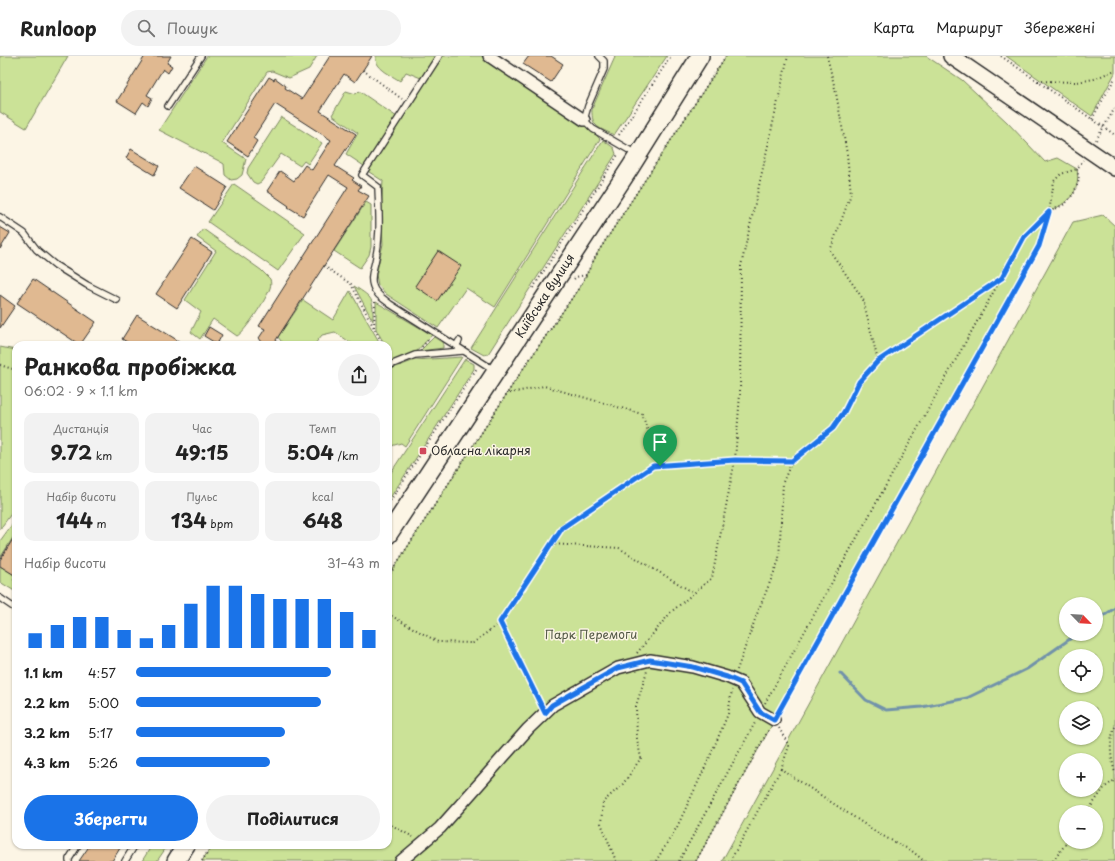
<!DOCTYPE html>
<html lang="uk">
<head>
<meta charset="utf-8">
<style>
  body { margin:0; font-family:"Playpen Sans",sans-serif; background:#f2f2f2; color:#222; height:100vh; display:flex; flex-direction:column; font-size:15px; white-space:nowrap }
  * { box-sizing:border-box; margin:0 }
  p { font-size:13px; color:#767676 }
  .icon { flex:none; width:22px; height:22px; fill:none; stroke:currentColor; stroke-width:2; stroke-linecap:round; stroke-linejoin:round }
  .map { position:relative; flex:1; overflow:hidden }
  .drawer { position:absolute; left:12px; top:285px; width:380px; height:508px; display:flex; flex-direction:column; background:#fff; border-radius:12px; box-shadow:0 1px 3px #0004 }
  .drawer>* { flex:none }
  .needle { width:26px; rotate:115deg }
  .fabs { position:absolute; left:1059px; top:541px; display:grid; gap:8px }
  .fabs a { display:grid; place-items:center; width:44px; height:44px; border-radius:50%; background:#fff; box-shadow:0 1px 3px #0004; font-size:20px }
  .pin { position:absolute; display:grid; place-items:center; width:34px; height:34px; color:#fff; margin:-41px -17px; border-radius:50% 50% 50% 0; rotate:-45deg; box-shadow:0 0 4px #0007 }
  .pin .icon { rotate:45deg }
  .round { display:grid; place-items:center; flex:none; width:42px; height:42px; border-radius:21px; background:#f2f2f2 }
  .head { display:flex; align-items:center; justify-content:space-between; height:68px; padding:0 12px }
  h1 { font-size:22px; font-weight:700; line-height:30px }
  .metrics { display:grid; grid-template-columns:repeat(3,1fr); gap:6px; height:68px; padding:4px 12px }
  .metrics div { display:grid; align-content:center; border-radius:10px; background:#f2f2f2; text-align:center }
  .metrics b { font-size:20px; font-weight:700 }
  .metrics small { font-size:11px; font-weight:400 }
  .metrics p { font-size:11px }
  .chart { height:112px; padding:8px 12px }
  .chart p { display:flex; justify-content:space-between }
  .chart svg { width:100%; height:72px; margin-top:4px; stroke:#1a73e8; stroke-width:6 }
  .primary-button { display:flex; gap:8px; margin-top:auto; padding:8px 12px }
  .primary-button a { flex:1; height:46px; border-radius:24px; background:#1a73e8; color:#fff; font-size:16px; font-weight:700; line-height:46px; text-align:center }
  .primary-button a+a { background:#f2f2f2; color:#222 }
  ul { padding:0 12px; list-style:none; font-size:13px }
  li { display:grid; grid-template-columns:64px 48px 1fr; align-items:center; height:30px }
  li i { height:10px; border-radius:5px; background:#1a73e8 }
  header { display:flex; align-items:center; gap:24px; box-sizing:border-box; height:56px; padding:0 20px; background:#fff; border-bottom:1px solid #e0e0e0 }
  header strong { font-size:19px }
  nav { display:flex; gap:22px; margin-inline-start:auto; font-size:14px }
  .search { width:280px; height:36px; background:#f2f2f2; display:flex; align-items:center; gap:10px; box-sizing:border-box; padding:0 14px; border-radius:22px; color:#767676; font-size:15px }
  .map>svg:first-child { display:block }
  .green { fill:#cbe297; stroke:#7b8661; fill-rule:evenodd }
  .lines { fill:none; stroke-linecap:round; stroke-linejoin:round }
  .stream { stroke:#7192aa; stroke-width:3 }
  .building { fill:#e0b991; stroke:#2b2b2b }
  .lane-casing { stroke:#2b2b2b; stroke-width:8 }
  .street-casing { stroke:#2b2b2b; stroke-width:14 }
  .secondary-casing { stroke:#2b2b2b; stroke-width:18 }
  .primary-casing { stroke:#2b2b2b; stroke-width:20 }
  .path { stroke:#2b2b2b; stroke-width:2; stroke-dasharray:1 3; stroke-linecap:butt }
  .lane { stroke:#fcf5e5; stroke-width:5.5 }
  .street { stroke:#fcf5e5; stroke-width:11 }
  .secondary { stroke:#fcf5e5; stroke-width:15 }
  .primary { stroke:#fcf5e5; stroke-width:17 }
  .route-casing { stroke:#fff; stroke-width:8 }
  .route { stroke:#1a73e8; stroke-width:5 }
  .poi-dot { fill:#d1495b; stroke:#fcf5e5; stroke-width:1.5 }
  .labels { text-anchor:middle; stroke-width:3; stroke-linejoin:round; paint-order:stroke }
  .street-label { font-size:12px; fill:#2b2b2b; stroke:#fcf5e5 }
  .poi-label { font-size:12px; fill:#2b2b2b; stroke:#fcf5e5; text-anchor:start }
  .park-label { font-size:12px; fill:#535946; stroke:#fcf5e5 }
</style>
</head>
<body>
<header>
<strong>Runloop</strong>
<div class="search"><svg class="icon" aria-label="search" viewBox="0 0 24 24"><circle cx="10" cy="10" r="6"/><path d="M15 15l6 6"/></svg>Пошук</div>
<nav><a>Карта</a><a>Маршрут</a><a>Збережені</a></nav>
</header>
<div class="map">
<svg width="1115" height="805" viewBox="0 0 1115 805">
  <rect width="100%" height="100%" fill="#fcf5e5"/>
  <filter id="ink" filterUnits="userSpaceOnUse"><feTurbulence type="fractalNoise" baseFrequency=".025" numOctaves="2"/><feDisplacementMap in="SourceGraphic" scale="8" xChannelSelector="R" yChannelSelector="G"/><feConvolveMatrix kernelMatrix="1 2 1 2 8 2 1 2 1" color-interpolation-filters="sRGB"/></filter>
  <g filter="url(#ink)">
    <g class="green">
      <polygon points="0,0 68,0 26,72 0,56"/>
      <polygon points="207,0 317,0 309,13 289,22 272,15 267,16 222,87 246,103 242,119 237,123 231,124 225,119 224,108 219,105 159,74"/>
      <path d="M376 0H435L421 22 406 16 400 25C391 19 374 12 376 0Z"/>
      <polygon points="441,0 484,0 583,66 600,83 495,251 466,232 438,272 386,238 378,229 376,219 383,188 381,152 383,125 366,114"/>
      <path d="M614 0H667L614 79C600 72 591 72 592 53L615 1Z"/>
      <path d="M726 0H926L962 24 1007 66 1045 106 1058 102 1077 113C1081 137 1068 146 1049 156L1039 190 696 805H202L212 789H388V521L521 316 581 229 598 196Z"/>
      <polygon points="1006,0 1115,0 1115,17 1092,60"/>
      <polygon points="346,35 356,38 359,35 397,61 364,110 346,98 358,77 332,59"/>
      <polygon points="281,61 322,87 308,108 304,105 300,110 281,98 261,126 257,128 253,126 247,117 248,112"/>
      <polygon points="603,84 614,92 616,98 488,298 484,299 471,292"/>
      <polygon points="234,128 305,177 278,215 208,166"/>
      <polygon points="366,146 371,149 371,191 369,199 360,212 334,195"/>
      <path d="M1103 159 1115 170V805H722L1073 166ZM1066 548H1096V578H1066ZM1066 600H1096V630H1066ZM1066 652H1096V682H1066ZM1066 704H1096V734H1066ZM1066 756H1096V786H1066Z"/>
      <path d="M203 173 261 214 270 223C271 226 271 229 270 232 267 242 245 276 237 280L213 263 200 283 191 276 201 256 185 244 216 195 197 181Z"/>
      <path d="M354 230C374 243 373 242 373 265Z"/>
      <polygon points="350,235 381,289 354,289 335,276 322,279 314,289 284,289 278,281 303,244 333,264"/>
      <polygon points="376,246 432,279 414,298 391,306 388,289 385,289 376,273"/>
      <polygon points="434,281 443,287 443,292 420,295"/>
      <polygon points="0,291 16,294 16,451 0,473"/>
      <polygon points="462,301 405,390 401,387 388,391 388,314 415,304"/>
      <polygon points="465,303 474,308 474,313 388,445 388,421"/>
      <polygon points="16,463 16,477 0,502 0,485"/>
      <polygon points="0,510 16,520 13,524 16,525 16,536 0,526"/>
      <polygon points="152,789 168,789 157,805 142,805"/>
    </g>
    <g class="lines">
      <g class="stream">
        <polyline points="1096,565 1115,552"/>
        <polyline points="840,617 866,644 886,654 922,651 967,642 1027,613 1077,578"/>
      </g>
    </g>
    <g class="building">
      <polygon points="145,0 171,0 167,7 172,10 168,17 163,13 147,39 152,42 148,50 143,46 136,57 117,45"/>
      <polygon points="330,0 372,0 355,26 344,18 320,55 356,78 335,110 354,122 352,124 361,130 358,134 369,140 276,284 279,289 264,289 259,282 265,273 259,270 348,131 329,119 303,160 288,151 289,150 267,135 280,115 294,125 305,109 312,114 331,84 275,48 253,82 257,85 248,100 227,86 269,21 274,24 275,22 286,30 285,32 302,43"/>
      <polygon points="529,0 551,0 563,8 551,26 523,8"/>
      <polygon points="131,93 159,110 154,119 126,102"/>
      <polygon points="194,110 227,131 213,154 179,132"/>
      <polygon points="0,171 10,177 0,193"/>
      <polygon points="192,183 212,196 177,252 156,238"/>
      <polygon points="438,195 461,210 437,245 415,230"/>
      <polygon points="33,223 96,266 80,289 17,247"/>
      <polygon points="0,239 15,250 0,272"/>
      <polygon points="137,259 185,289 132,289 122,283"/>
      <polygon points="209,271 222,279 217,288 204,280"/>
      <polygon points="16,478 16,520 0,510 0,504"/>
      <polygon points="90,789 122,789 112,805 79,805"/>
    </g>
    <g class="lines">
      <defs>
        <g id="lane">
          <path d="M439 0 362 119 378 131C379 159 381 179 375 206 373 214 370 222 373 230 375 238 384 243 390 248L494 314"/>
          <polyline points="599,0 604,5 604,13 588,50 584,64 593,73 636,98"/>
          <polyline points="168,50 201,0"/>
          <polyline points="0,161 24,177 37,194 55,209 87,229 117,244"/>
          <polyline points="456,290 459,285"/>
          <polyline points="388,310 415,299 463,295"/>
          <polyline points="0,542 16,553"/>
          <polyline points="69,805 69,803 78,789"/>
          <polyline points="125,805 135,789"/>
        </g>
        <g id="street">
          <polyline points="489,0 584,64"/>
          <polyline points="401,805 440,772 528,673 553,649 618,612 650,604 693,611 727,621 741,627 760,656 774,664"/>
        </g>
        <polyline id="secondary" points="951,0 1115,112"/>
        <g id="primary">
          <polyline points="388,479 630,112 700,0"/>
          <polyline points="176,805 186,789"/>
        </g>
      </defs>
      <use href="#lane" class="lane-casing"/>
      <use href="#street" class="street-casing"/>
      <use href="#secondary" class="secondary-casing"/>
      <use href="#primary" class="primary-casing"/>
      <g class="path">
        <polyline points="827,0 836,37 847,98 851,138 830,195 863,243 878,305 1001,222"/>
        <polyline points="1001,0 1115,79"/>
        <polyline points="363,14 402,43"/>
        <polyline points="1038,25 1077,26 1094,23 1115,14"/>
        <polyline points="1092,63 1115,22"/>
        <polyline points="619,79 671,0"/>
        <polyline points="1096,84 1115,52"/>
        <polyline points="324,210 351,228 383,289"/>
        <polyline points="574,223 576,221 586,219"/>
        <polyline points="533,232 619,97"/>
        <polyline points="374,271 375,246"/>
        <polyline points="422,291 430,282"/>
        <polyline points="0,309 16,314"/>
        <polyline points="506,338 544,330 642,358 660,410"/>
        <polyline points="388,448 477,312"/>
        <polyline points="551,488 619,492 694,537"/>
        <polyline points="388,521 521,316 581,229 598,196 726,0"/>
        <polyline points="388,558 438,586 473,587 501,566"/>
        <polyline points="637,597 671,556 712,522 735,404 740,338 741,210 788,0"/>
        <polyline points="737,614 757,558 779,504 783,426 792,405 833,371 844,356 859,326 878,305"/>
        <polyline points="540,647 501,566 561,472 653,410 735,404 792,405"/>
        <polyline points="765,647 1024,181 1049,156 1054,125 1061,118 1077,113"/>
        <polyline points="779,655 1039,190 1049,156 1065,148 1074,137 1079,124 1077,113 1083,104"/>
        <path d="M1115 671C1108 688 1111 701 1115 717"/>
        <polyline points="779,672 789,690 781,713 881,779 912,795 924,805"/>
        <polyline points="1087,756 1105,731 1115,724"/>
        <polyline points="388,767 413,781"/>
        <polyline points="202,805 212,789"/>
        <polyline points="616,805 601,767 603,746 623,728 641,702 637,683 636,650 647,615"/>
        <polyline points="656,805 677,771 709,703 728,658 732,634"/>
        <polyline points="679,805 756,665"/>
        <polyline points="696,805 769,673"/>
        <polyline points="730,805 781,713"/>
        <polyline points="1053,805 1067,786"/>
      </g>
      <use href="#lane" class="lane"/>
      <use href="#street" class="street"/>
      <use href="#secondary" class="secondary"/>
      <use href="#primary" class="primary"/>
    </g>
  </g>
  <g class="lines" filter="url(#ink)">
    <defs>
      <polygon id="route" points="1049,156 1039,190 774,664 760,656 741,627 727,621 693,611 650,604 618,612 552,649 545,657 500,566 562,472 653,410 735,404 792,405 833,372 844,356 859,326 878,305 1002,222 1024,181"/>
    </defs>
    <use href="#route" class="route-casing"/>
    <use href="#route" class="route"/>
  </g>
  <rect class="poi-dot" x="419" y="391" width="8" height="8" rx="2"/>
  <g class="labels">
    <g class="street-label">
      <text transform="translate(545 240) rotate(-57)" y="4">Київська вулиця</text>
    </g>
    <g class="poi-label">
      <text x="431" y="399">Обласна лікарня</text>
    </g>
    <g class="park-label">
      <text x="591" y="583">Парк Перемоги</text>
    </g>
  </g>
</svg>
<div class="fabs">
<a><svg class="needle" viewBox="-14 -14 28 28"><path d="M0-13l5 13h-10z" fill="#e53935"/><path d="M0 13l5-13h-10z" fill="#767676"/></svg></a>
<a><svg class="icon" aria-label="locate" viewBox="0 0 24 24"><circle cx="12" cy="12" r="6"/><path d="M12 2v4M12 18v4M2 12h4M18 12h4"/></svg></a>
<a><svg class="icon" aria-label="layers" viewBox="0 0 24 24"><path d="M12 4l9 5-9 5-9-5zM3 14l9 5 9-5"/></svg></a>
<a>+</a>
<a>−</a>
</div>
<div class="pin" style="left:660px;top:410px;background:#1e9e55"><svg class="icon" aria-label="arrive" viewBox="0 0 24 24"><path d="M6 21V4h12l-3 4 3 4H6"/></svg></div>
<section class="drawer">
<div class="head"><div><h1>Ранкова пробіжка</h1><p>06:02 · 9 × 1.1 km</p></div><a class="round"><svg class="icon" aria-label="share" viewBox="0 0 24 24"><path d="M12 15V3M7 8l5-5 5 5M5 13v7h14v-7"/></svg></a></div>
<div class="metrics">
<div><p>Дистанція</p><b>9.72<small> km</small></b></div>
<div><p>Час</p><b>49:15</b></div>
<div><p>Темп</p><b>5:04<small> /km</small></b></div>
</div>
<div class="metrics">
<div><p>Набір висоти</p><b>144<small> m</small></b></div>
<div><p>Пульс</p><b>134<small> bpm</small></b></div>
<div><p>kcal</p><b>648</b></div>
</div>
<div class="chart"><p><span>Набір висоти</span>31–43 m</p>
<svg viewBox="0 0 160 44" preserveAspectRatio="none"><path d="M5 44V35M15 44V30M25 44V25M35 44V25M45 44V33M55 44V38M65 44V30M75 44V17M85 44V6M95 44V6M105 44V11M115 44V14M125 44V14M135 44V14M145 44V22M155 44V33"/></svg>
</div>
<ul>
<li><b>1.1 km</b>4:57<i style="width:80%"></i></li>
<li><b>2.2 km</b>5:00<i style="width:76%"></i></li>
<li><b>3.2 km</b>5:17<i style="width:61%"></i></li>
<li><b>4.3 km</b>5:26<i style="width:55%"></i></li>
</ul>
<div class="primary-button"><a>Зберегти</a><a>Поділитися</a></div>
</section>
</div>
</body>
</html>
